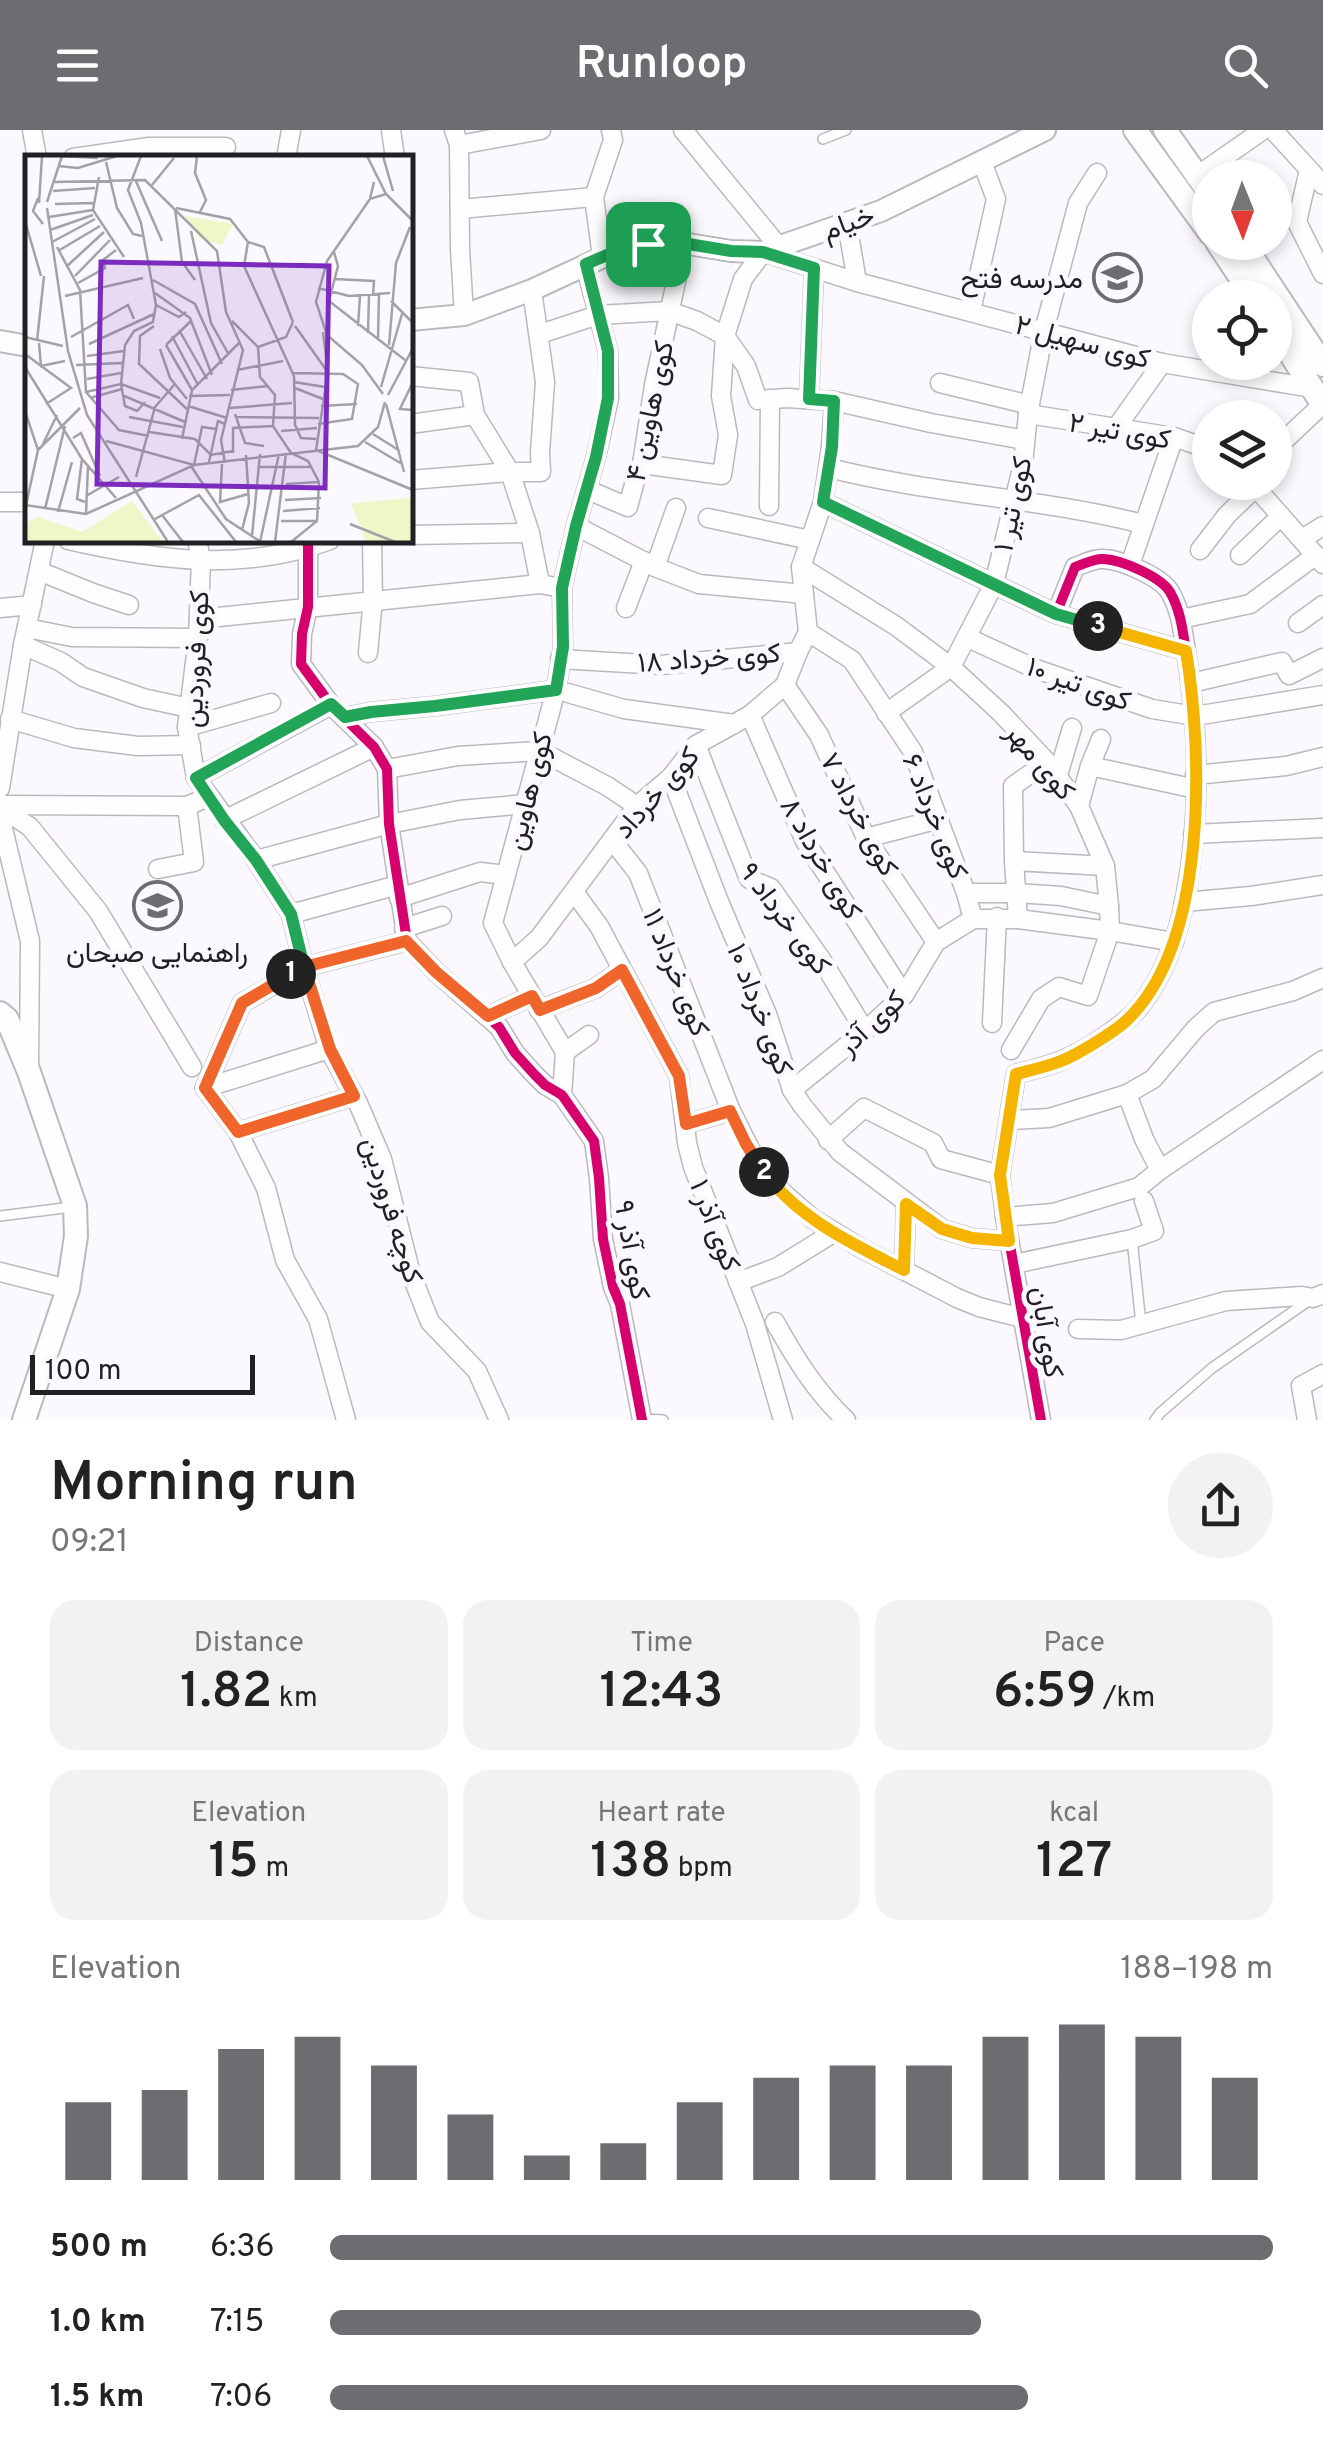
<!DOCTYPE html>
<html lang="en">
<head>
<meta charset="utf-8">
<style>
  body { margin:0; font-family:Overpass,Vazirmatn,sans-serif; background:#f2f2f2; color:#222; height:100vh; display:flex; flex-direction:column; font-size:38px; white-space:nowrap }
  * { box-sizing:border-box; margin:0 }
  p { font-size:32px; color:#767676 }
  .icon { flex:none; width:55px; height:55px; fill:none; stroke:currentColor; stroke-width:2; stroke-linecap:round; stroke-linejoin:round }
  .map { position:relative; height:1290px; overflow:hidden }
  .side { display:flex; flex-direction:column; background:#fff; flex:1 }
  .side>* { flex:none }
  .needle { width:65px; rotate:179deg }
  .controls { position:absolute; left:1192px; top:30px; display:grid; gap:20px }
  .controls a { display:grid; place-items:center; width:100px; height:100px; border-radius:50%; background:#fff; box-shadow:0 5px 15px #0003; font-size:50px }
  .scale { position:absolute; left:30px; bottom:25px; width:225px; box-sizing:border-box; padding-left:10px; border:5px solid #222025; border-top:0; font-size:28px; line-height:35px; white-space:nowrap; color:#222025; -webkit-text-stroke:8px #fbf8fe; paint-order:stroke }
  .pin { position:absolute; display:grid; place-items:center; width:85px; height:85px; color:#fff; margin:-42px; border-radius:20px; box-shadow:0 5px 15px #0006 }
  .km { position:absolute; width:50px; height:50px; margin:-25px; border-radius:50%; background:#222; color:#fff; font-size:28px; line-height:50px; text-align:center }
  .round { display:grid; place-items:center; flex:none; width:105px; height:105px; border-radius:52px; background:#f2f2f2 }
  .headline { display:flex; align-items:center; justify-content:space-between; height:170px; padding:0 50px }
  h1 { font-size:55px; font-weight:600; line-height:75px }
  .figures { display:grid; grid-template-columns:repeat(3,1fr); gap:15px; height:170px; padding:10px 50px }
  .figures div { display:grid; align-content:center; border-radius:25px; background:#f2f2f2; text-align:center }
  .figures b { font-size:50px; font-weight:600 }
  .figures small { font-size:28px; font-weight:400 }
  .figures p { font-size:28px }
  .chart { height:280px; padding:20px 50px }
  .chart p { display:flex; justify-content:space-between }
  .chart svg { width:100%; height:180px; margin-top:10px; stroke:#6e6c71; stroke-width:6 }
  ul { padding:0 50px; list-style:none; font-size:32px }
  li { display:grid; grid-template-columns:160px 120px 1fr; align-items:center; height:75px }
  li i { height:25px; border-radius:12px; background:#6e6c71 }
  header { display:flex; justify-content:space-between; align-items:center; height:130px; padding:0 50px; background:#6e6c71; color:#fff; font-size:45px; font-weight:600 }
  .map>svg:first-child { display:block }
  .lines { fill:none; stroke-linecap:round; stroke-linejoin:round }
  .service-casing { stroke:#bbb9be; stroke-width:12 }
  .minor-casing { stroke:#bbb9be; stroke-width:21 }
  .tertiary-casing { stroke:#bbb9be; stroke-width:24 }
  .secondary-casing { stroke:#bbb9be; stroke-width:26 }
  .service { stroke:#fefeff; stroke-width:9 }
  .minor { stroke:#fefeff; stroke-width:18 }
  .tertiary { stroke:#fefeff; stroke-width:20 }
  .secondary { stroke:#fefeff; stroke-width:22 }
  .cycleway-casing { stroke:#fbf8fe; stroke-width:16 }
  .cycleway { stroke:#d6006c; stroke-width:10 }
  .split-1-casing { stroke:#fff; stroke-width:20 }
  .split-2-casing { stroke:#fff; stroke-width:20 }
  .split-3-casing { stroke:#fff; stroke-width:20 }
  .split-4-casing { stroke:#fff; stroke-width:20 }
  .split-1 { stroke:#22a559; stroke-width:12 }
  .split-2 { stroke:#f0652b; stroke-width:12 }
  .split-3 { stroke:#f5b400; stroke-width:12 }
  .split-4 { stroke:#22a559; stroke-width:12 }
  .labels { text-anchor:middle; stroke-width:10; stroke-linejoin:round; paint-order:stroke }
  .street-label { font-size:28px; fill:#222025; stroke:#fbf8fe }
  .poi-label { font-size:28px; fill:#222025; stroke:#fbf8fe; text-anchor:end }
  .inset-road { fill:none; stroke:#a4a2a7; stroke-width:2.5 }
  .view { fill:#7b2cbf; fill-opacity:0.15; stroke:#7b2cbf; stroke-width:5 }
  .inset-edge { fill:none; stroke:#222025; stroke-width:5 }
</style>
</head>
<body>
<header><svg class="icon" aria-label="menu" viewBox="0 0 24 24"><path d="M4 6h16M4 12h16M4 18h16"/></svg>Runloop<svg class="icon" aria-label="search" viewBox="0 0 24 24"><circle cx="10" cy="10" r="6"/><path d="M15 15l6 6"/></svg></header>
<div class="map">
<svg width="1323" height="1290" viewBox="0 0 1323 1290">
  <rect width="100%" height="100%" fill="#fbf9fd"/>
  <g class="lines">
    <defs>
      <g id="service">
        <polyline points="823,9 846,0"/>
        <polyline points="0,1086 72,1077"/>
        <polyline points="1132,1109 1141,1194"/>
        <polyline points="642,1289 663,1290"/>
        <polyline points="1155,1290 1160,1283 1212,1238 1311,1169"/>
      </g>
      <g id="minor">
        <polyline points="32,0 37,28"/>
        <polyline points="391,0 395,28"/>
        <polyline points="454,0 459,15 460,119 464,185"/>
        <polyline points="683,0 779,117"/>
        <polyline points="1273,0 1323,55"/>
        <polyline points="459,15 541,0"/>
        <polyline points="73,28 149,17 226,17"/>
        <polyline points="286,28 291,0"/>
        <polyline points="1309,40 1297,92 1323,144"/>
        <polyline points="1197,46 1263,0"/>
        <polyline points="460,79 594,67"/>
        <polyline points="847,93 857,152"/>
        <polyline points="602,127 594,67 613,10 611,0"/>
        <polyline points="971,181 996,69 982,32"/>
        <polyline points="540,204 598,185 669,181 697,191 725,206 746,236 758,270 787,268 834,271 931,293 1025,310"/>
        <polyline points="410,246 469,252 475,285 510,342 530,403 540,454"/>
        <polyline points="940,253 1030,275"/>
        <polyline points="809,269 814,139"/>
        <polyline points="1028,284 1174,307 1203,317 1210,321"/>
        <polyline points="410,294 475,285"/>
        <polyline points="1116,298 1162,233"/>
        <polyline points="1275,319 1323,274"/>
        <polyline points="642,334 722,345 728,305 721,266 725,206 743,149 763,122 857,152 1162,233 1312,258"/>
        <path d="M829 338C932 364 1040 368 1143 394"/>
        <polyline points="410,350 510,342 541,342 540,322 545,252 532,160"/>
        <polyline points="1251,352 1323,434"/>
        <polyline points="588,360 628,377 636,347 642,334 654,255 678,142"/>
        <polyline points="0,372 28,372"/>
        <polyline points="823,372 1056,484 1186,521"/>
        <polyline points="769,376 770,269"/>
        <polyline points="708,388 810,410"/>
        <polyline points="576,396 655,437 699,454 804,464"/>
        <polyline points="410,405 530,403"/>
        <polyline points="1302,409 1323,396"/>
        <path d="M68 410C156 430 243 443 330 410"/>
        <polyline points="197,410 201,430 198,508 187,597 196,648 256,730 291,784 304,837 329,919 358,973 382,1029 411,1144 430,1192 477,1241 499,1290"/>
        <polyline points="308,410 308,477 302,504 301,534 331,575 374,617 387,639 389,694 407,811 436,842 499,897 515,923 534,944 545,955 562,965 594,1011 599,1048 603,1109 613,1157 620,1174 642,1290"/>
        <polyline points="1200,420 1227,385 1256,357"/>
        <polyline points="1240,425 1281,386"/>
        <polyline points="1130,435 1174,307"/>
        <polyline points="655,437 676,378"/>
        <polyline points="801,437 896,496 951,537 1001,583 1047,632 1079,676 1105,736 1109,776 1110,801 1088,866 1059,857 1041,869 1011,920"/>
        <polyline points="39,441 93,463 129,475"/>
        <polyline points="0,478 32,475"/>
        <polyline points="626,478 644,431"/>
        <polyline points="199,489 540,454 562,458"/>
        <polyline points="1181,489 1250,474 1316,425"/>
        <polyline points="1298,493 1323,475"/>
        <polyline points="27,498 72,507 198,508"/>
        <polyline points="808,502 852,530 913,622 966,763 973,789"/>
        <polyline points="968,508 1036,539 1152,579 1195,586 1323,565"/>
        <polyline points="23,515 61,532 83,547 143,568 189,578"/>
        <polyline points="368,523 373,469 372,410"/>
        <polyline points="560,529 661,535 798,522"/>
        <polyline points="1191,553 1282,532 1289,545 1323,528"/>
        <polyline points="785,555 819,605 866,708 936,812"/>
        <polyline points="568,563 624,579 734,594"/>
        <polyline points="886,583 951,537 994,454 1023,334 1028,284 1044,201 1078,73 1097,43"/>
        <polyline points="750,585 805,711 904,865"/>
        <polyline points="345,587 371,582 435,576 556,560"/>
        <polyline points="10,589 74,608 138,616 191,615"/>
        <polyline points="187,597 271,573"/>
        <polyline points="696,615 749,749 771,758 821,829 865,901"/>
        <polyline points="546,624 607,656 637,676"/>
        <polyline points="1090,636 1196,659"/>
        <polyline points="387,639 458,626 538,621"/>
        <polyline points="1058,645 1072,598"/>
        <polyline points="1195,645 1286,636 1323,627"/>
        <polyline points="671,647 720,774 767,884 792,960 802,975 840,1022 942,1099 972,1108 1009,1111"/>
        <polyline points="196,648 331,575"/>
        <polyline points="0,658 23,515 45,410"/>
        <polyline points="0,675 187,676 208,667"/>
        <polyline points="1079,676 1090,636 1101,609"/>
        <polyline points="0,677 30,697 98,781 192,937"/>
        <polyline points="0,686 30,811 29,936"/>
        <polyline points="224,690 374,617"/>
        <polyline points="1193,704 1323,698"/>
        <polyline points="866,708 939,689"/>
        <polyline points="612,710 638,743 731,981 757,1033 774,1055 813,1089 861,1118 957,1168 979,1177 1022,1188"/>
        <polyline points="256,730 389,694 460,680 526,674"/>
        <polyline points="1014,731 1105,736"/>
        <polyline points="158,739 194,732 187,676"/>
        <polyline points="574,762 599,796 679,946 687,1013 693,1037 755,1194 783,1290"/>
        <polyline points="966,763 1017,763 1061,766 1109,776"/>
        <polyline points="399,768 480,742 506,745"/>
        <polyline points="1184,772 1251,766 1323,755"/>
        <polyline points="291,784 398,755"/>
        <polyline points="1018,789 1014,731 1013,656 1047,632"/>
        <polyline points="404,798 442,786"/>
        <polyline points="512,832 539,808 637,676 671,647 696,615 750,585 785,555 798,522 808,502 801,437 823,372 831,317 834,271"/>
        <polyline points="539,880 596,858 622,840"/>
        <polyline points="488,886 532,866"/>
        <polyline points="992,893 997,787"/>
        <polyline points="565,922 589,905"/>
        <polyline points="205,958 238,1002 266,1058 285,1130 318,1189 346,1290"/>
        <polyline points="205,958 242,873 304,837 407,811"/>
        <polyline points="205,958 329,919"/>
        <polyline points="792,960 865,901 904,865 936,812 973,789 1018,789 1110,801 1174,812"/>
        <polyline points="1127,964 1144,1009 1160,1040 1323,930"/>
        <polyline points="562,965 565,922 512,832 493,793 556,560 563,517 562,458 576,396 596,327 609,268 608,221 585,134"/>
        <polyline points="1009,990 1049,988 1127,964 1153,949 1196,898 1214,882 1293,861 1323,848"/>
        <polyline points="686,994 731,981"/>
        <polyline points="238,1002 354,966"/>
        <polyline points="828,1010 864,978 933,1013 941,1029 1000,1045"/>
        <polyline points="1005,1087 1053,1083 1139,1057 1160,1040"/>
        <polyline points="1014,1134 1132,1109 1154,1101 1144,1071"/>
        <polyline points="904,1140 906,1074"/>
        <polyline points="0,1142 68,1159"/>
        <polyline points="738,1152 778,1137 833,1103"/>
        <path d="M775 1192C795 1228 816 1262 846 1290"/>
        <polyline points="1078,1199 1121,1200 1226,1171 1302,1166 1313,1168 1323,1164"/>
        <path d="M1041 1290 1005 1087 1000 1045 1016 944C1030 940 1046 937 1060 931 1083 922 1126 895 1141 875 1165 844 1179 802 1186 763 1200 687 1199 605 1187 528 1183 505 1182 483 1170 462 1161 447 1122 430 1104 429 1094 428 1084 434 1075 437L1056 484"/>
        <polyline points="1307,1290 1301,1256 1323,1244"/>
      </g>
      <g id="tertiary">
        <polyline points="410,190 464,185 532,160 614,122 648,114 676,112 731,121 763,122 881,81 1045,0"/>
        <polyline points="0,211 28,216"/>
      </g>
      <g id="secondary">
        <polyline points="1135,0 1210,103"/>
        <polyline points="1165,0 1210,64"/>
        <polyline points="1217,112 1254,168"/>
        <polyline points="1242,112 1323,235"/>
        <polyline points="1275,200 1323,275"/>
        <polyline points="0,883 7,889 29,942 75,1076 76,1106 68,1159 24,1290"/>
      </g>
    </defs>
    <use href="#service" class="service-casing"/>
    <use href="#minor" class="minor-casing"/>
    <use href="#tertiary" class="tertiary-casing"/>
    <use href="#secondary" class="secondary-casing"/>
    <use href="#service" class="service"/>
    <use href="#minor" class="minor"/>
    <use href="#tertiary" class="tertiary"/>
    <use href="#secondary" class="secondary"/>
    <defs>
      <g id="cycleway">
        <polyline points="308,410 308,477 302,504 301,534 331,575 374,617 387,639 389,694 407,811 436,842 499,897 515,923 534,944 545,955 562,965 594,1011 599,1048 603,1109 613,1157 620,1174 642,1290"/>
        <path d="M1041 1290 1005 1087 1000 1045 1016 944C1030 940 1046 937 1060 931 1083 922 1126 895 1141 875 1165 844 1179 802 1186 763 1200 687 1199 605 1187 528 1183 505 1182 483 1170 462 1161 447 1122 430 1104 429 1094 428 1084 434 1075 437L1056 484"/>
      </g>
    </defs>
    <use href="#cycleway" class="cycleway-casing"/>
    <use href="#cycleway" class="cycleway"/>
  </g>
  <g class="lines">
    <defs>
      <polyline id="split-1" points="291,844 304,837 291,784 256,730 224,690 196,648 331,574 345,587 371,582 435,576 556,560 563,517 562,458 576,396 596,327 608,268 608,221 586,134 614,122 648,114"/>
      <polyline id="split-2" points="291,844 242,873 205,958 238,1002 354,966 330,919 304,837 406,811 436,842 488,886 532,866 540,880 596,858 622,840 679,946 686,994 730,981 746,1014 764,1042"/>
      <path id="split-3" d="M764 1042C799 1089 853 1114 904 1140L906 1074 942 1099 972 1108 1009 1111 1000 1045 1016 944C1031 940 1046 937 1061 931 1077 925 1114 902 1126 891 1208 814 1203 624 1186 521L1098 496"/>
      <polyline id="split-4" points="648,114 676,112 731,121 763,122 814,138 809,269 834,271 832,317 823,372 1056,484 1098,496"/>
    </defs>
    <use href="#split-1" class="split-1-casing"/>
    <use href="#split-2" class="split-2-casing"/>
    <use href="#split-3" class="split-3-casing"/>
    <use href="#split-4" class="split-4-casing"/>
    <use href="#split-1" class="split-1"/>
    <use href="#split-2" class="split-2"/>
    <use href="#split-3" class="split-3"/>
    <use href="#split-4" class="split-4"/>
  </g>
  <defs>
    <symbol id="school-ring" viewBox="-11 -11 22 22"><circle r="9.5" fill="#fbf8fe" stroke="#6e6c71" stroke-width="1.5"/><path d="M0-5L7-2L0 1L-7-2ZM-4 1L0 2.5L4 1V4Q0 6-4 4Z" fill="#6e6c71"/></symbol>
  </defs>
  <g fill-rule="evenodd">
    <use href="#school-ring" x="1090" y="120" width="55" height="55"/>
    <use href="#school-ring" x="130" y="748" width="55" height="55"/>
  </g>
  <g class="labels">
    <g class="street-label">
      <text transform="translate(848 92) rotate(-20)" y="10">خیام</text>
      <text transform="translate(1083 211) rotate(15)" y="10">کوی سهیل ۲</text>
      <text transform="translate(649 281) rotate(-78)" y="10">کوی هاوین ۴</text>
      <text transform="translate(1120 300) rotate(10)" y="10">کوی تیر ۲</text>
      <text transform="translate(1012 374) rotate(-78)" y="10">کوی تیر ۱</text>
      <text transform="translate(709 527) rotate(-4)" y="10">کوی خرداد ۱۸</text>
      <text transform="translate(195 529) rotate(-87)" y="10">کوی فروردین</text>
      <text transform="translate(1079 553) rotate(20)" y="10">کوی تیر ۱۰</text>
      <text transform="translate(1041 631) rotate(50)" y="10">کوی مهر</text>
      <text transform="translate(528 661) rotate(-76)" y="10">کوی هاوین</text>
      <text transform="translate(656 662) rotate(-48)" y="10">کوی خرداد</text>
      <text transform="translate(860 684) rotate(62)" y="10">کوی خرداد ۷</text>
      <text transform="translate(936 686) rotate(68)" y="10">کوی خرداد ۶</text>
      <text transform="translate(822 728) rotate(60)" y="10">کوی خرداد ۸</text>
      <text transform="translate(786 788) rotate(53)" y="10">کوی خرداد ۹</text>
      <text transform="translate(677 842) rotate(68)" y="10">کوی خرداد ۱۱</text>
      <text transform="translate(761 879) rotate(69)" y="10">کوی خرداد ۱۰</text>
      <text transform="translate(871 892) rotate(-43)" y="10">کوی آذر</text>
      <text transform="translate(393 1080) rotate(73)" y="10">کوچه فروردین</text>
      <text transform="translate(716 1095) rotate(69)" y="10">کوی آذر ۱</text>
      <text transform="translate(633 1120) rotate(80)" y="10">کوی آذر ۹</text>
      <text transform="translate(1048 1202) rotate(81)" y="10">کوی آبان</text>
    </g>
    <g class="poi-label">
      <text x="1083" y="158">مدرسه فتح</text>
      <text x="157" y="832" text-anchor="middle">راهنمایی صبحان</text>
    </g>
  </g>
  <g transform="translate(25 25)">
    <rect width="388" height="388" fill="#fbf9fd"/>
    <path d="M160 61 208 69 197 90 175 84ZM387 343V387H341L326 348ZM107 346 138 387H0V368L13 362 57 377Z" fill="#f1f6c9"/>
    <path class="inset-road" d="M37 1 73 3M116 1 103 35 116 68 131 150 128 167 109 176 100 190 96 229 100 251 112 256 120 247M172 1 170 18 181 45 175 57M342 1 361 39 388 66M358 1 368 36M81 7 92 53 108 79 117 81M33 11 53 13 92 1M74 22 68 55 99 102M110 24 137 86M29 27 120 25 192 96 201 157 218 195 196 285 200 308M349 27 345 44 361 39M127 30 149 3M28 36 70 33M13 43 8 56 18 69M345 44 302 106 291 147 302 180 337 210 358 239M22 47 37 1M14 48 17 1M30 49 68 48M22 53 43 196 62 260 143 387M151 53 205 64 223 87 239 92 268 167M150 54 157 107 170 125M24 62 68 55M0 66 16 121M25 75 68 60M166 76 186 168 204 200M27 87 70 64M223 87 219 111 269 221M32 92 55 135 61 237 94 275 124 281M33 96 75 71M309 97 313 111 304 146 380 205M41 112 79 77M50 121 85 85M310 124 349 126 348 140M128 125 170 149 197 209M53 128 80 113 78 105 91 95M293 133 324 141 365 138M130 138 165 163 187 220M40 141 118 123M366 146 388 168M131 150 154 162 161 157M207 166 233 192 235 222 250 240 248 271 266 298 283 306 294 327 292 366 266 387M129 171 115 181 114 209 163 255M270 171 302 216M333 171 335 141M154 175 182 224M298 177 303 217 291 295 388 335M343 178 344 140M147 181 173 230M0 182 38 191M46 182 103 150 109 164M353 183 354 139M12 186 19 121M14 188 16 211 40 206M64 189 129 159M141 190 167 235M141 190 167 165M364 190 371 108 385 72M233 192 261 182 268 167M135 194 145 223 162 244M0 199 46 233 21 249M62 201 99 196M51 210 97 208M0 212 57 304 91 343M212 215 258 206M267 218 318 219 333 229 327 264 293 269M269 221 270 270 276 283 291 284M62 224 96 218M269 227 300 232M388 227 375 254 388 255M356 232 377 159M270 233 298 244M206 235 243 231M61 237 96 229 135 243M97 240 160 267M363 240 388 193M164 241 205 240M65 243 97 234M361 249 379 317M163 251 202 263M296 251 332 249M205 253 267 248M0 256 13 295 1 350M210 259 220 288 239 291M104 262 158 272M210 262 294 263M256 276 292 273M124 277 170 284 186 300 208 296M348 279 375 296M48 283 56 278 75 321M157 284 167 235 214 188M81 286 169 310 177 272 191 274M340 287 377 309M18 289 32 260M13 295 55 253M208 298V273L248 271M57 304 52 344 60 347M184 307 193 266 200 269M197 309 195 347 223 339M166 311 201 364 236 387M235 312H287M111 322 130 252 149 230M261 329 294 327M61 341 94 322M260 345 296 343M0 350 61 359 169 310 333 291 353 272 360 247M20 354 40 271M258 356 295 353M33 357 47 307M61 359 63 311M137 360 158 387M128 365 174 340 211 387M256 366H291M325 369 370 387M217 375 224 348 221 300M227 381 235 299M235 387 254 299M250 387 261 298"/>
    <path class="view" d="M76 107 304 111 300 333 72 329Z"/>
    <rect width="388" height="388" class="inset-edge"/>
  </g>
</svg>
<div class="controls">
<a><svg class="needle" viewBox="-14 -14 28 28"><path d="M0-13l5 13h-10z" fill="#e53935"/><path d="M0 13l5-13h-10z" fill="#767676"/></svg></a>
<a><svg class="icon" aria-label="locate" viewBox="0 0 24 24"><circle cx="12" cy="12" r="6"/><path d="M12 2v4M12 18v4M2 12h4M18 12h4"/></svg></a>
<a><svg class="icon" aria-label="layers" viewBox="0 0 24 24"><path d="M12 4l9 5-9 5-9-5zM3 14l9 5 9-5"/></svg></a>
</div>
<div class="scale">100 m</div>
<div class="pin" style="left:648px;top:114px;background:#1e9e55"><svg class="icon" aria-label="arrive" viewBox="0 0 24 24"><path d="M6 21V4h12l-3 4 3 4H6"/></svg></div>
<b class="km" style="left:291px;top:844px">1</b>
<b class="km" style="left:764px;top:1042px">2</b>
<b class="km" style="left:1098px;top:496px">3</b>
</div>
<section class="side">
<div class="headline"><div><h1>Morning run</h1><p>09:21</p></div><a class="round"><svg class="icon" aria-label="share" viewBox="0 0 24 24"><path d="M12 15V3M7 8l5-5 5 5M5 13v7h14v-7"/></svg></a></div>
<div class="figures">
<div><p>Distance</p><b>1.82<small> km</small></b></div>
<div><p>Time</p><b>12:43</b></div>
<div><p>Pace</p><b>6:59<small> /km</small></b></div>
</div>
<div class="figures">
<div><p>Elevation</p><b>15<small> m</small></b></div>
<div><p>Heart rate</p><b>138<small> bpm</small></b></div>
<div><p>kcal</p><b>127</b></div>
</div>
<div class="chart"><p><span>Elevation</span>188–198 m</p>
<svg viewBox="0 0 160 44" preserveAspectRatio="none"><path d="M5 44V25M15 44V22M25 44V12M35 44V9M45 44V16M55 44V28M65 44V38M75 44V35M85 44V25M95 44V19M105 44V16M115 44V16M125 44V9M135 44V6M145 44V9M155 44V19"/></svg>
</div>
<ul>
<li><b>500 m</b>6:36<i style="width:100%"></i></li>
<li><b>1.0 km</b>7:15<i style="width:69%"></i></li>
<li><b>1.5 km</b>7:06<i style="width:74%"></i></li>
</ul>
</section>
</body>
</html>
